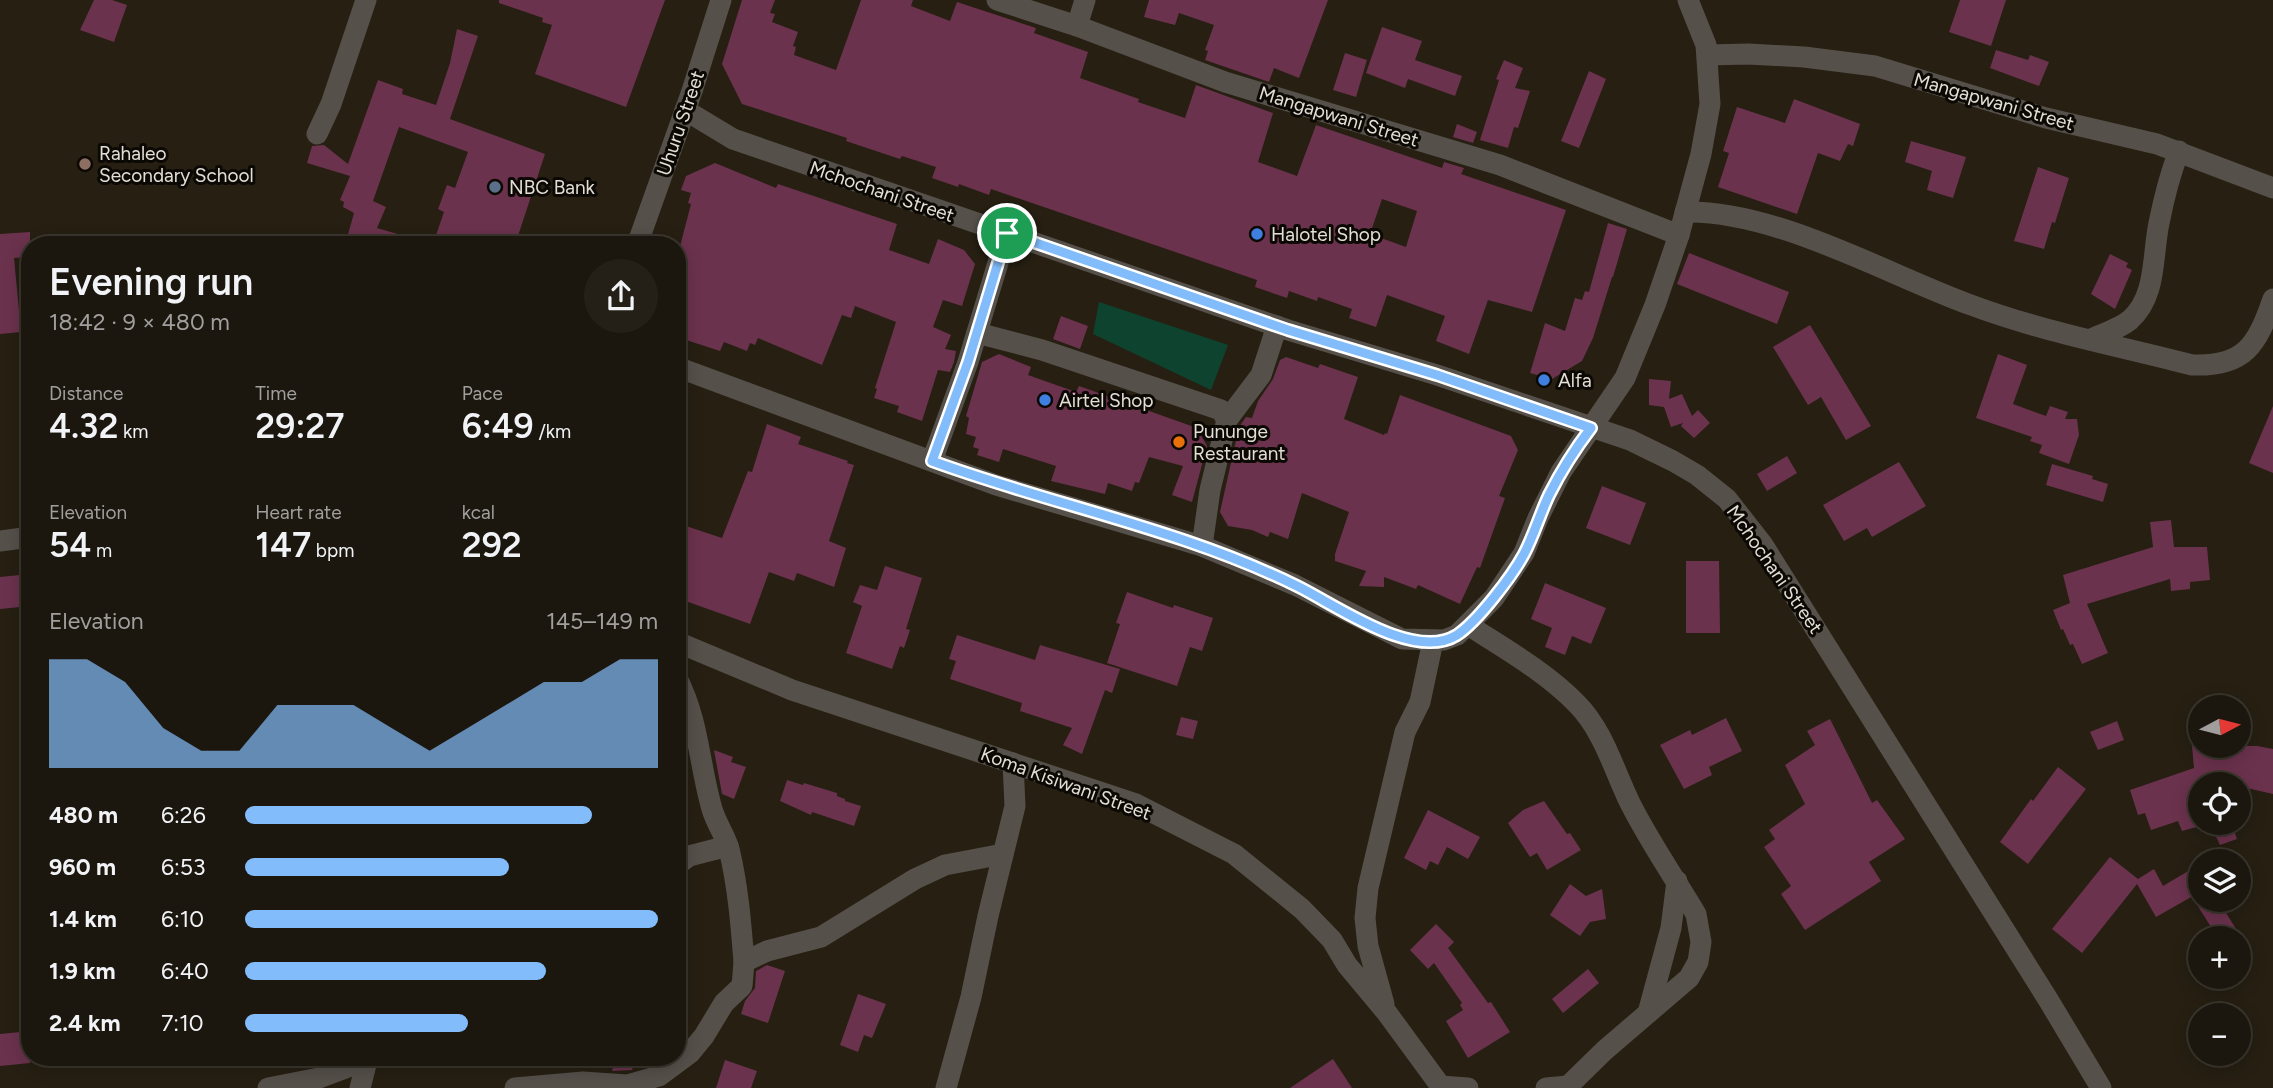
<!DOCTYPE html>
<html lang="en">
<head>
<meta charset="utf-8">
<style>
  body { margin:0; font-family:Figtree,sans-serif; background:#252017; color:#f1f3f6; height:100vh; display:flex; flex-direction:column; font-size:26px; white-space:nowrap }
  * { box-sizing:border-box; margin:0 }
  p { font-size:23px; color:#a09f9e }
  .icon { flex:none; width:38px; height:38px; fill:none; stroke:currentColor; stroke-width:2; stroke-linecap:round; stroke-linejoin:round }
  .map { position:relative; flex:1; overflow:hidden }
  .side { position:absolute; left:21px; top:236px; width:665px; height:830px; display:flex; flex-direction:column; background:#1c170e; border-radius:28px; box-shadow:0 4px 18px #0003,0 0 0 2px #3a362e }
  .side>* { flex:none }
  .needle { width:46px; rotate:83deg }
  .tools { position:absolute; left:2188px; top:695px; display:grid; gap:14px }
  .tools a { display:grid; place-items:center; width:63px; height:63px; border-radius:50%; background:#1c170e; box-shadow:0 4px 18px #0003,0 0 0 2px #3a362e; font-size:35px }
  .pin { position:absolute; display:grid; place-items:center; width:60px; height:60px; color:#fff; margin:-30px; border:4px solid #fff; border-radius:50%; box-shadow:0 2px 7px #0007 }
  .round { display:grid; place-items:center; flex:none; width:74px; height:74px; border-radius:37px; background:#252017 }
  .head { display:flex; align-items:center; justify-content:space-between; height:119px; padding:0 28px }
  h1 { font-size:38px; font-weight:600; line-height:52px }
  .metrics { display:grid; grid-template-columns:repeat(3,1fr); gap:10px; height:119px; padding:7px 28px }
  .metrics div { display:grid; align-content:center }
  .metrics b { font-size:35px; font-weight:600 }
  .metrics small { font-size:19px; font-weight:400 }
  .metrics p { font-size:19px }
  .chart { height:196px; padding:14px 28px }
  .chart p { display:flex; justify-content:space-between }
  .chart svg { width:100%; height:126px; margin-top:7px; fill:#83bcfb; opacity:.7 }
  ul { padding:0 28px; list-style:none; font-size:23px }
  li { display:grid; grid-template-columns:112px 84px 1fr; align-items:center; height:52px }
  li i { height:18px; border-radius:9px; background:#83bcfb }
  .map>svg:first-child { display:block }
  .green { fill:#0e4330 }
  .building { fill:#6b324d; fill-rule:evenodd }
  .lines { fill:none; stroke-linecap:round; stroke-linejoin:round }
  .minor { stroke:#55504a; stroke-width:21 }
  .route-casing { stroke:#fff; stroke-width:14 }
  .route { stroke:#83bcfb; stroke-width:9 }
  .education-dot { fill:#8d6e63; stroke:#0c0905; stroke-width:2.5 }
  .service-dot { fill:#5c6f8a; stroke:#0c0905; stroke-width:2.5 }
  .shop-dot { fill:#3f7fe0; stroke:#0c0905; stroke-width:2.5 }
  .food-dot { fill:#e8710a; stroke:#0c0905; stroke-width:2.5 }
  .labels { text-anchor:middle; stroke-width:6; stroke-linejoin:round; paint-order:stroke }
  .street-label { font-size:19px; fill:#e3ded6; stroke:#0c0905 }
  .poi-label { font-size:19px; fill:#e3ded6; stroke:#0c0905; text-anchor:start }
</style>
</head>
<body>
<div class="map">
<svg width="2273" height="1088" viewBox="0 0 2273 1088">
  <rect width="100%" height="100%" fill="#261f12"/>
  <polygon class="green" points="1099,302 1228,345 1211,390 1093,334"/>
  <g class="building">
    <polygon points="94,0 112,0 127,5 114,42 80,30"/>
    <polygon points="499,0 665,0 626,107 535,74 552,25 542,22 543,18 499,3"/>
    <path d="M742 0H775L770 13 775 14 772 22 798 32 793 46 796 47 794 55 836 70 861 0H913L911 6 950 21 957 2 1036 28 1034 33 1088 52 1080 78 1139 99 1138 102 1185 118 1196 85 1273 113 1258 162 1297 176 1316 125 1442 168 1444 162 1464 168 1461 174 1566 210 1532 312 1488 300 1469 354 1436 341 1445 316 1387 295 1376 327 1349 318 1352 309 1318 297 1317 301 1289 291 1287 298 1255 287 1257 280 991 189 989 195 959 184 958 187 932 178 936 167 902 156 900 159 846 141 847 138 742 104 722 64ZM1382 199 1417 211 1406 247 1370 234Z"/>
    <polygon points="1149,0 1328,0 1299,78 1274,68 1269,82 1205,60 1208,51 1205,50 1214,25 1179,13 1175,25 1144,17"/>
    <polygon points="1960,0 2006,0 1991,46 1949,32"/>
    <polygon points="1382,27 1422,41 1415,60 1462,76 1455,96 1408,79 1405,88 1366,73"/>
    <polygon points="457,29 478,36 450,119 545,154 515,245 458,245 435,238 444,212 438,209 447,185 455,188 468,152 399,127 373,201 386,207 377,228 418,240 417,245 345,245 354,213 343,207 344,202 340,200 350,176 307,163 312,146 324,145 348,164 378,80 403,89 402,94 436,105 450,63"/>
    <polygon points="1996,50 2028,60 2030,55 2049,62 2039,86 1990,68"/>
    <polygon points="1345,53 1367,60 1356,97 1333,90"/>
    <polygon points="1504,60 1523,68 1515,88 1530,91 1518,128 1514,127 1508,148 1480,140 1499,80 1496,79"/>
    <polygon points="1589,71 1606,79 1579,148 1561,141"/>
    <polygon points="1794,99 1860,124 1853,146 1848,144 1840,161 1818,153 1797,214 1718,187 1729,153 1723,151 1737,107 1785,123"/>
    <polygon points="1457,124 1477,132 1473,143 1453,137"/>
    <polygon points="1911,141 1966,157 1953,198 1927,190 1932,171 1905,162"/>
    <polygon points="715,163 776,188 778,184 897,224 889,250 929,264 938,239 964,250 975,264 962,306 943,300 933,327 951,335 945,349 956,351 954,362 950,372 938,370 922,421 897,412 899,406 874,398 877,389 875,388 896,322 855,306 851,318 842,315 822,365 758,338 755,345 750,343 747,351 724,342 720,351 677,337 677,258 691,204 688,203 691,193 681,190 686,176"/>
    <polygon points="2038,167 2069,178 2055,223 2052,222 2044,249 2014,241"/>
    <polygon points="1608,223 1627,229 1613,277 1612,277 1593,338 1582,361 1552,379 1530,373 1545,323 1565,331 1575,298 1582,300 1585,291 1589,292"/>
    <polygon points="30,232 30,257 14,258 21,332 0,334 0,234"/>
    <polygon points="1689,253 1789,292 1777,324 1677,284"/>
    <polygon points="2110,254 2128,263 2126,267 2132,270 2115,309 2091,294"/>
    <polygon points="1061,316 1088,326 1080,349 1053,339"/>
    <polygon points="1810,325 1871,426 1846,440 1821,397 1808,405 1773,347"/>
    <polygon points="999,354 1031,367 1028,375 1076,392 1079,386 1197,428 1207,446 1192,502 1172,495 1183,466 1149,457 1139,483 1135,482 1132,491 1108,483 1105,494 1051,481 1056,466 1003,449 999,462 977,455 979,449 973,447 976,437 966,434 969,418 966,416 982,362"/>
    <polygon points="1998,354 2027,365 2013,404 2046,416 2050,406 2068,412 2065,419 2077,419 2079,435 2069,464 2039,453 2042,445 2030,441 2032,437 1976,418"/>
    <polygon points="1286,357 1318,368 1320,364 1358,377 1344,419 1384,435 1385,433 1387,434 1400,395 1511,436 1518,450 1499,496 1505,498 1480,568 1477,567 1460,604 1418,585 1416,589 1384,577 1384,587 1359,586 1366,571 1335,561 1335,554 1349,512 1302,493 1288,539 1270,532 1268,537 1252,530 1228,526 1220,512 1239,427 1246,417 1252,418 1258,401 1273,379 1280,360"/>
    <polygon points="1649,379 1671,381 1669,399 1682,394 1692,416 1698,410 1710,423 1694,438 1681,426 1683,423 1671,427 1664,407 1649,405"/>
    <polygon points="2273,406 2273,473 2249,463"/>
    <polygon points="767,424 801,437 798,444 848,461 847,463 854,465 829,541 846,548 834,587 797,573 794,581 769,572 750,624 677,598 677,523 722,538 748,471 752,472"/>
    <polygon points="1787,456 1797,473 1767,491 1757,474"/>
    <polygon points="1899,462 1926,506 1872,537 1867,528 1844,541 1823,505"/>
    <polygon points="2052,464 2093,476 2092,479 2108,484 2103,502 2046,485"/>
    <polygon points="1602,486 1646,503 1630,545 1586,528"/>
    <polygon points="2171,520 2174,547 2207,547 2210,580 2190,582 2190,589 2171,591 2170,579 2087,604 2108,653 2082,664 2073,644 2070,645 2063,629 2061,630 2053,610 2070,603 2063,575 2153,547 2150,522"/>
    <polygon points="1686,561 1719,561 1720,633 1686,633"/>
    <polygon points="885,566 922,578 906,629 910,630 904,648 900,646 892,669 846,653 862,606 853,602 860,585 877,590"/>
    <polygon points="30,574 30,606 0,609 0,577"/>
    <polygon points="1545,583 1606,608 1591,644 1572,636 1565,655 1545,647 1552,628 1531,619"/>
    <polygon points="1127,592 1173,608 1174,605 1213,618 1202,651 1190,647 1177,686 1107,663 1120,624 1116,623"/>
    <polygon points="957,635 1035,660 1040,645 1120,669 1112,693 1105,690 1082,754 1063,745 1072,728 1020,711 1022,703 950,679 956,661 949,659"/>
    <polygon points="1181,717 1198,721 1193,739 1176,735"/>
    <polygon points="1726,718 1742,751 1709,767 1712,775 1684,789 1660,745 1690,730 1692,735"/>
    <polygon points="1830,719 1872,803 1877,800 1905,839 1869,862 1881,881 1805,930 1781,894 1791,886 1764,847 1775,839 1769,830 1805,804 1785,765 1815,745 1807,731"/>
    <polygon points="2117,721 2124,740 2098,750 2090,732"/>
    <polygon points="2192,746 2257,746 2273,749 2273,794 2238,786 2238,784 2200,784 2200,826 2182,831 2178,821 2151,830 2145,813 2138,815 2130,790 2194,768"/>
    <polygon points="714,750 733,757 731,762 746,767 734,799 722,794"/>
    <polygon points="2058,767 2086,789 2028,864 2000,842 2031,799 2033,801"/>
    <polygon points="787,780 803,785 804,783 837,793 837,796 845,799 845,801 861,806 854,826 812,812 811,815 780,801"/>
    <polygon points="1544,801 1567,834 1570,833 1581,850 1547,870 1537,853 1530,857 1508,823 1523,810"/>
    <polygon points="1428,810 1480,837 1468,859 1447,847 1438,865 1430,861 1426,870 1404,858"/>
    <polygon points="2209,822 2231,822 2237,839 2220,845"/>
    <polygon points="2110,857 2138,879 2154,869 2163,886 2200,864 2200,892 2156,917 2137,884 2082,953 2052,929"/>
    <polygon points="1570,884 1586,896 1602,889 1606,919 1590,922 1580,936 1550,915"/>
    <polygon points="2194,900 2218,900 2236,929 2223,938 2218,938"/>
    <polygon points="1436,924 1454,942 1448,948 1488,1003 1491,1002 1510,1032 1468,1058 1446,1021 1463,1010 1460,1005 1462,1003 1434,963 1428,969 1410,950"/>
    <polygon points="767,965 785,971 768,1023 741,1014 745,1001 755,988 756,971"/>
    <polygon points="1588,969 1599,983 1563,1013 1552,999"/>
    <polygon points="858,994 886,1004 872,1038 864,1035 858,1052 840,1045"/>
    <polygon points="30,1031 30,1063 0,1066 0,1034"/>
    <polygon points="616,1057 636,1057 632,1070 612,1071"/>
    <polygon points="1333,1059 1352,1088 1290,1088"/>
    <polygon points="725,1060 757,1071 751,1088 716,1088"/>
  </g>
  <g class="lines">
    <g class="minor">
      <polyline points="997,0 1077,26 1225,82 1500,165 1679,235"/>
      <polyline points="1077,26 1085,0"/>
      <polyline points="1708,55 1748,54 1804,57 1875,66 2046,118 2157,144 2273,188"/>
      <polyline points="685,110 733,139 1288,330 1437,375 1630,440 1673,461 1697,475 1727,499 1763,545 2049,1001 2101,1088"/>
      <polyline points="317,134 331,104 366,0"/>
      <path d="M1685 212C1776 210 1886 274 1971 305 2043 332 2119 346 2192 365 2245 367 2257 345 2273 299"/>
      <polyline points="637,245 692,91 721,0"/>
      <polyline points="977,333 1042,350 1221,410 1227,420"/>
      <path d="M2091 339C2104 333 2119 329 2130 320 2157 296 2152 256 2159 223 2164 198 2170 174 2179 151"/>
      <polyline points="677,367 996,485 1202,546 1295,585 1402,639 1444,640 1457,635 1494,598 1524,553 1538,518 1561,472 1625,378 1655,305 1679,235 1701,154 1710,104 1706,45 1688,0"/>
      <polyline points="932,461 968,362 1007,233"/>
      <polyline points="0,541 30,537"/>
      <polyline points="1202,546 1210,490 1227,420 1261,375 1277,326"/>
      <path d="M1468 625C1505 649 1546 672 1577 704 1603 730 1614 770 1630 803 1649 841 1674 877 1696 914L1701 942 1698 962 1689 978 1605 1050 1566 1088"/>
      <polyline points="677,642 792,690 1136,804 1234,854 1302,909 1332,940 1347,965 1387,1013 1442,1088"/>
      <path d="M677 678C699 721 699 764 712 809 716 823 725 835 729 849 738 886 741 924 744 962"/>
      <polyline points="677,865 689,856 728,846"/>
      <polyline points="1384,1004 1368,946 1365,918 1368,888 1405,732 1420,702 1433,641"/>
      <polyline points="1648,1013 1671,928 1677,881"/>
      <polyline points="1440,1086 1468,1088"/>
      <polyline points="268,1088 319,1078 367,1060"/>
      <polyline points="360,1088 368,1057"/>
      <polyline points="515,1088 583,1082 627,1085 659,1076 690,1053 704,1036 724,1003 742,986 744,962 767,951 821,937 915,879 945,865 1003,854"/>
      <polyline points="946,1088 971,997 988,916 1015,806 1013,763"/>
      <polyline points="1546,1088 1568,1086"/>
    </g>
  </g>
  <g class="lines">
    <defs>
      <path id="route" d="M1007 233 1288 330 1437 375 1591 428C1575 449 1561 471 1549 495 1540 514 1534 535 1524 554 1512 576 1478 621 1457 635 1414 662 1336 605 1297 586 1181 529 1052 505 932 461L968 362Z"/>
    </defs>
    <use href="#route" class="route-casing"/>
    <use href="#route" class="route"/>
  </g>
  <circle class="education-dot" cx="85" cy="164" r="7"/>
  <circle class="service-dot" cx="495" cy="187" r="7"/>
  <g class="shop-dot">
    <circle cx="1257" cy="234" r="7"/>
    <circle cx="1544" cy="380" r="7"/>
    <circle cx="1045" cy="400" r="7"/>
  </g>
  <circle class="food-dot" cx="1179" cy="442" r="7"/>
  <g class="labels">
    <g class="street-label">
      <text transform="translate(1994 101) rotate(16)" y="7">Mangapwani Street</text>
      <text transform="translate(1339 116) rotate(17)" y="7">Mangapwani Street</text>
      <text transform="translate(680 123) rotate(-71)" y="7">Uhuru Street</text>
      <text transform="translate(882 191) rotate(19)" y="7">Mchochani Street</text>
      <text transform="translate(1775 569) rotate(55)" y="7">Mchochani Street</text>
      <text transform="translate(1066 783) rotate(20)" y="7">Koma Kisiwani Street</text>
    </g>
    <g class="poi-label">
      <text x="99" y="160">Rahaleo<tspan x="99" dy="22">Secondary School</tspan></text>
      <text x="509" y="194">NBC Bank</text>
      <text x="1271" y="241">Halotel Shop</text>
      <text x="1558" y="387">Alfa</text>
      <text x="1059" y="407">Airtel Shop</text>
      <text x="1193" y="438">Pununge<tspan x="1193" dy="22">Restaurant</tspan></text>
    </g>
  </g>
</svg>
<div class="tools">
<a><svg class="needle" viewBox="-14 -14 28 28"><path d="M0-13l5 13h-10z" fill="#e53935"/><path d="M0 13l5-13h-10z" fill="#a09f9e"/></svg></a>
<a><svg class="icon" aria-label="locate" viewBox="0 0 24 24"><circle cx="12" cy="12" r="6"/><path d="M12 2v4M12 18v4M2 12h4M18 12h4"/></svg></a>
<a><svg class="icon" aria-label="layers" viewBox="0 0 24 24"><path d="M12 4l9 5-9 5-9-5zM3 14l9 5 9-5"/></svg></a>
<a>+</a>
<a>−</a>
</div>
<div class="pin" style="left:1007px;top:233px;background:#1e9e55"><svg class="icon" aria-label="arrive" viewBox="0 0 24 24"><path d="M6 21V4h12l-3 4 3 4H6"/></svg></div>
<section class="side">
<div class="head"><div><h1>Evening run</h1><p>18:42 · 9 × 480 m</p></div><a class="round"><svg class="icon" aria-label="share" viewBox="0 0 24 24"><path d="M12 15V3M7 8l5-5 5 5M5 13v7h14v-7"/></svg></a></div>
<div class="metrics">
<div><p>Distance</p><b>4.32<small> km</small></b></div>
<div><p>Time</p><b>29:27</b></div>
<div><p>Pace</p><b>6:49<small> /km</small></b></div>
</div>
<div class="metrics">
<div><p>Elevation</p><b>54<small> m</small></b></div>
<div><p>Heart rate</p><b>147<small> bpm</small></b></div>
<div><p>kcal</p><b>292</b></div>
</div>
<div class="chart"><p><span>Elevation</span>145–149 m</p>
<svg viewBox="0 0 160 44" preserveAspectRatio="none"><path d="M0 44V6L10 6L20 14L30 30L40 38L50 38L60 22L70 22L80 22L90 30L100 38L110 30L120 22L130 14L140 14L150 6L160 6V44z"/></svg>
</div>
<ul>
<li><b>480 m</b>6:26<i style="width:84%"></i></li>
<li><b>960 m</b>6:53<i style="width:64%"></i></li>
<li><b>1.4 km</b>6:10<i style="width:100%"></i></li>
<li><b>1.9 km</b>6:40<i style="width:73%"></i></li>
<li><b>2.4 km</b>7:10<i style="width:54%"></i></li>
</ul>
</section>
</div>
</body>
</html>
